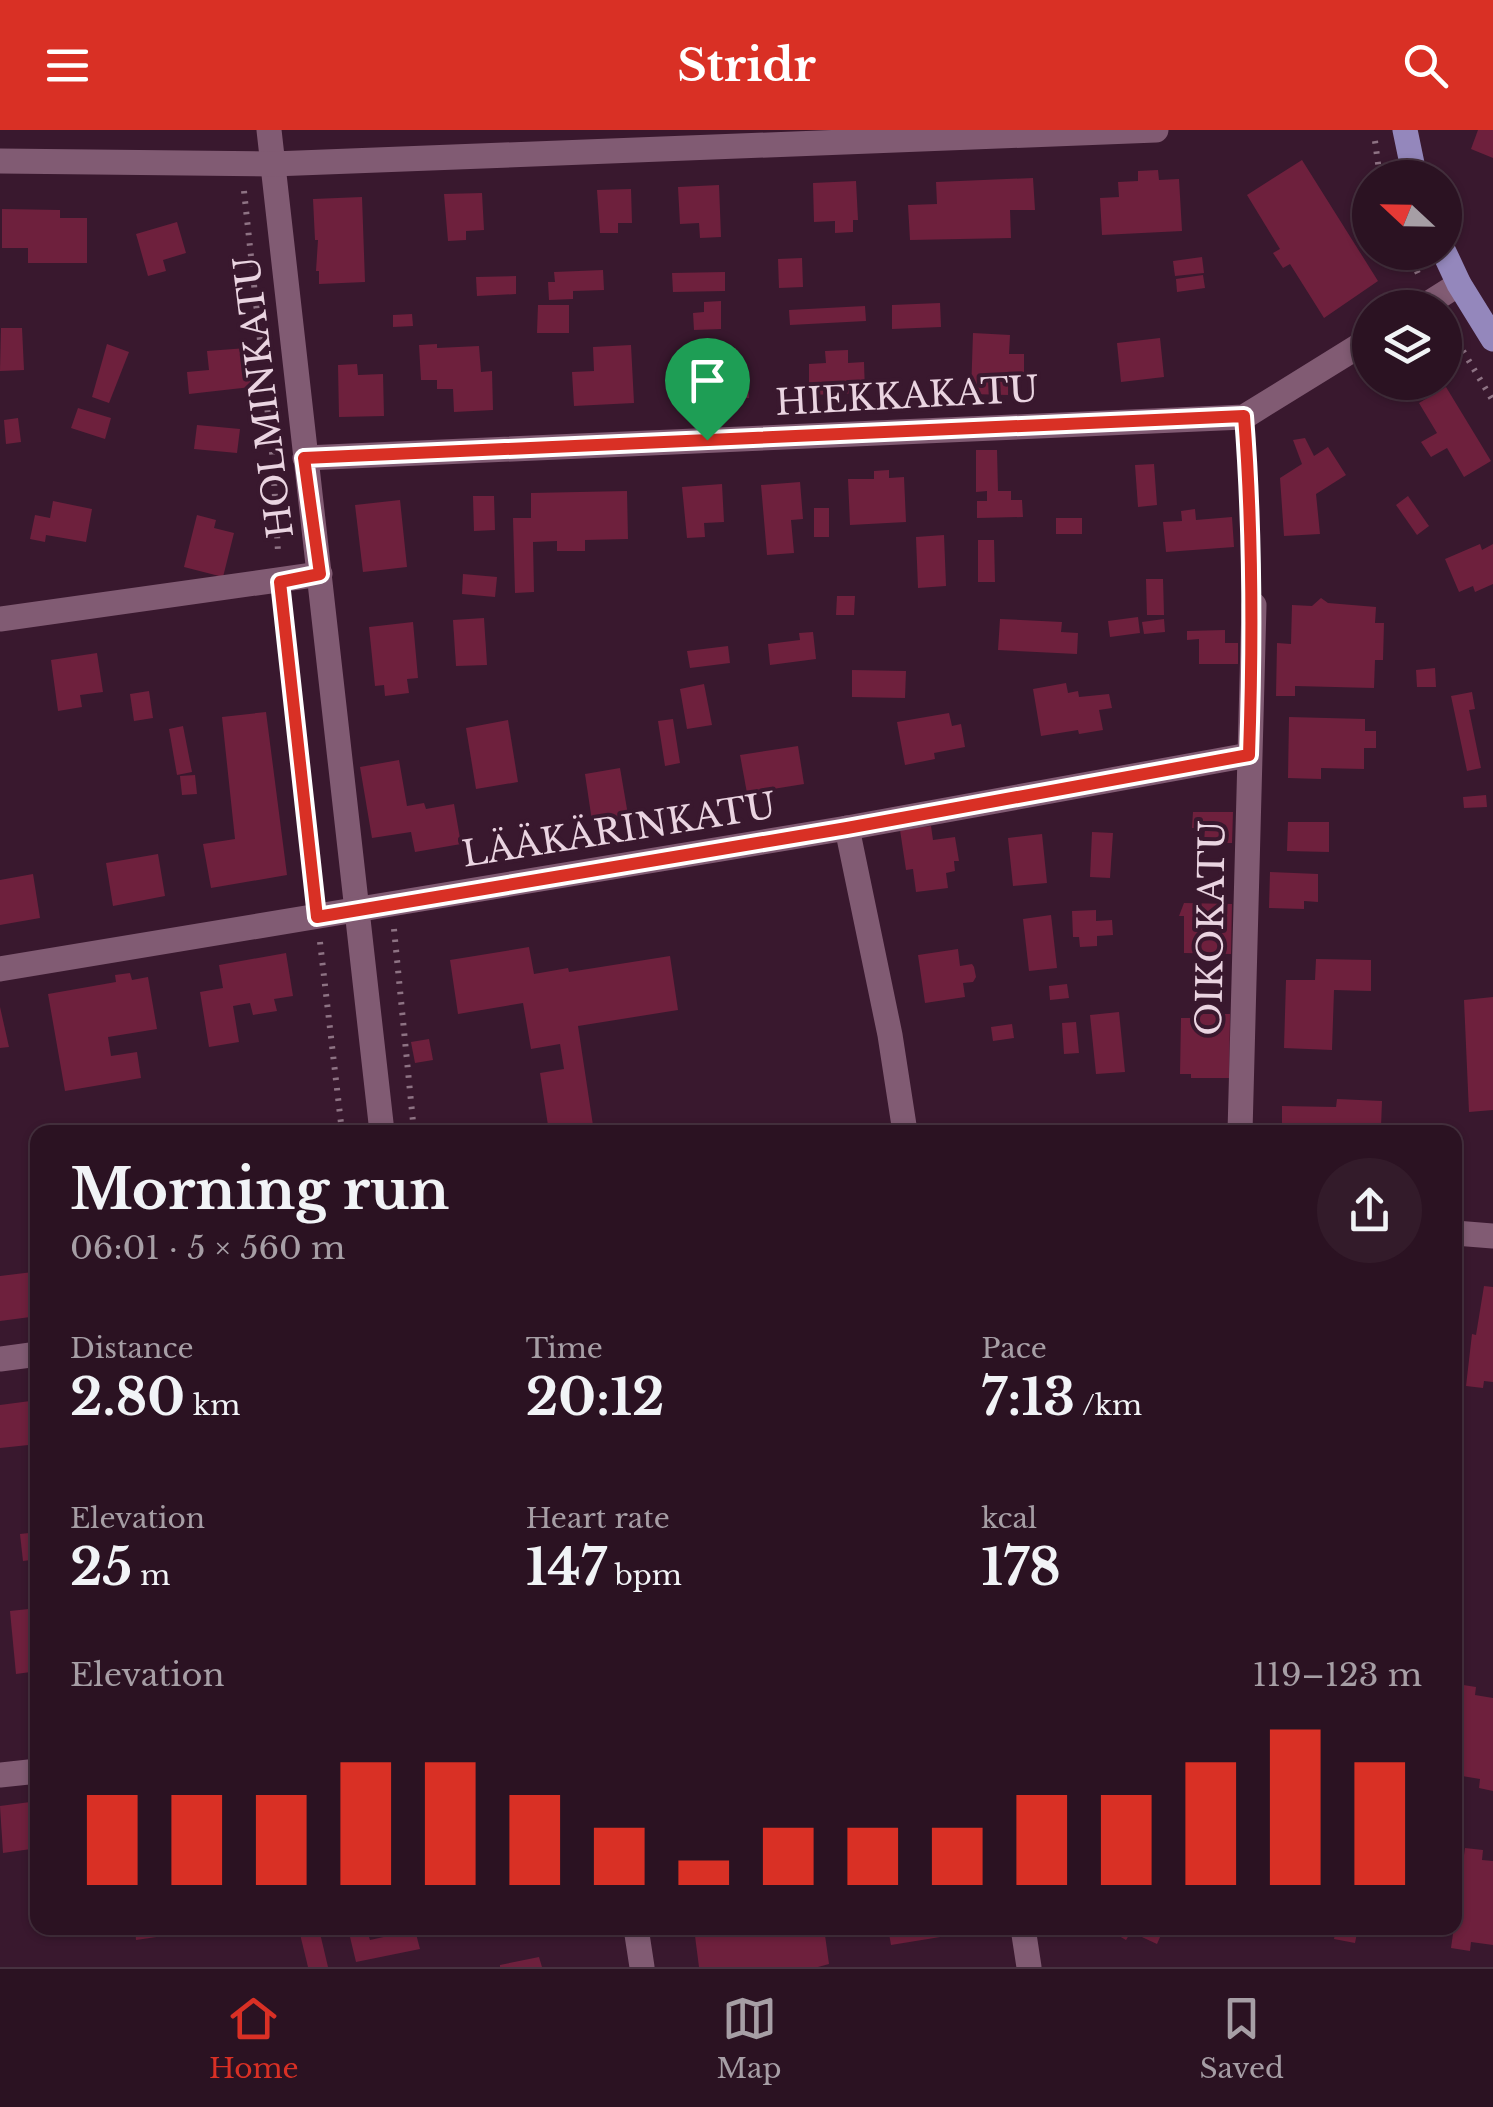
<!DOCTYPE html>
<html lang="en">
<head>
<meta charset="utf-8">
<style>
  body { margin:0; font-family:"Libre Baskerville",serif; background:#331b2a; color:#f1f3f6; height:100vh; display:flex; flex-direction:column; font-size:38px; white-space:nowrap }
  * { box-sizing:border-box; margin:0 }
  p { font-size:32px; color:#a69ea5 }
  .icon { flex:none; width:55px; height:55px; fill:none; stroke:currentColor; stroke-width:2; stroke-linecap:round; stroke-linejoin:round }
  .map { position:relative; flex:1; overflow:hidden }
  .drawer { position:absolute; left:30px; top:995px; width:1432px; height:810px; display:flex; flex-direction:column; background:#2b1222; border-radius:20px; box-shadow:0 2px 8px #0004,0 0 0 2px #473240 }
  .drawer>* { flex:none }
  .needle { width:65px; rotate:292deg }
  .controls { position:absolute; left:1352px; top:30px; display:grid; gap:20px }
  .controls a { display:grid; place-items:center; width:110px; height:110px; border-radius:50%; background:#2b1222; box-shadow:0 2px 8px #0004,0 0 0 2px #473240; font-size:50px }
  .pin { position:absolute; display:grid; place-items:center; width:85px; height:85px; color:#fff; margin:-102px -42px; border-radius:50% 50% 50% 0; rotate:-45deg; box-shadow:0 0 10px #0007 }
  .pin .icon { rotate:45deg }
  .round { display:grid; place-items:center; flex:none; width:105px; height:105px; border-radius:52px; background:#331b2a }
  .headline { display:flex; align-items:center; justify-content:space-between; height:170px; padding:0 40px }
  h1 { font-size:55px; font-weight:700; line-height:75px }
  .metrics { display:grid; grid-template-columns:repeat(3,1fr); gap:15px; height:170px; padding:10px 40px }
  .metrics div { display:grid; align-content:center }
  .metrics b { font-size:50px; font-weight:700 }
  .metrics small { font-size:28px; font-weight:400 }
  .metrics p { font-size:28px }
  .chart { height:280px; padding:20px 40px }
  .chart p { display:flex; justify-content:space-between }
  .chart svg { width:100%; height:180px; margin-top:10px; stroke:#d93025; stroke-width:6 }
  header { display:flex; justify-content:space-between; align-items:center; height:130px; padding:0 40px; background:#d93025; color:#fff; font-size:45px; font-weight:700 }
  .tab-bar { display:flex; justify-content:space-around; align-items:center; height:140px; border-top:2px solid #473240; background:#2b1222; font-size:28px; color:#a69ea5 }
  .tab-bar a { display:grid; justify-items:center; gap:5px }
  .tab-bar .active { color:#d93025 }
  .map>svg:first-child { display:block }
  .building { fill:#6e203d }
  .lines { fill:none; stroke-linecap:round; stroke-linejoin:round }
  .path { stroke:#8e7384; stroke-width:6; stroke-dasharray:2.5 8; stroke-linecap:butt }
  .minor { stroke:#815b73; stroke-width:25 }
  .major { stroke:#9487bc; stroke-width:25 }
  .route-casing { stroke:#fff; stroke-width:20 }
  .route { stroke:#d93025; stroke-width:12 }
  .labels { text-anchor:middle; stroke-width:8; stroke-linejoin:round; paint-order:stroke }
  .street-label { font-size:35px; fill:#ead4e1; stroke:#39182e }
</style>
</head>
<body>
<header><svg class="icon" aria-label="menu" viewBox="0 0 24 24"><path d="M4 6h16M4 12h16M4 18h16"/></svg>Stridr<svg class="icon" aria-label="search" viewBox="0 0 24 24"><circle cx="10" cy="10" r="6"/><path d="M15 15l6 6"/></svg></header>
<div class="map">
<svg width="1493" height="1837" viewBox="0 0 1493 1837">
  <rect width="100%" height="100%" fill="#39182e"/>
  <g class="building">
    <polygon points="1478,0 1493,0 1493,28 1471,19"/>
    <polygon points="1302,30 1378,151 1324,188 1290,134 1283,138 1273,123 1280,119 1247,65"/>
    <polygon points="1158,40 1159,50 1179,49 1182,101 1102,105 1100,68 1119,67 1118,52 1138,51 1138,41"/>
    <polygon points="1033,48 1035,80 1010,80 1011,108 910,110 908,75 937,74 936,52"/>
    <polygon points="856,51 858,90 853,90 853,102 835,103 835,91 814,92 813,53"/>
    <polygon points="719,55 721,107 700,108 699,93 680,94 678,57"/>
    <polygon points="631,59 632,93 618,93 618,103 600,103 597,60"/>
    <polygon points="482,63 484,100 466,101 466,110 448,111 444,64"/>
    <polygon points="362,67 365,152 319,154 319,141 316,141 318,110 315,110 313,69"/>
    <polygon points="2,79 60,80 60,88 87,88 87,133 28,133 28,118 2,118"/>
    <polygon points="177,92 186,123 163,130 166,141 148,146 136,104"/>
    <polygon points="1202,127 1204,143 1175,146 1173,131"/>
    <polygon points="802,128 803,157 779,158 778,129"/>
    <polygon points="603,140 604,160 573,161 573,169 549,170 548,152 555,152 554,142"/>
    <polygon points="725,142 725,161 673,162 672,143"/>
    <polygon points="1203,145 1205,158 1177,162 1176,149"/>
    <polygon points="516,146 516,164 477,166 476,147"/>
    <polygon points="721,171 721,199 694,200 693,183 704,182 704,172"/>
    <polygon points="940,173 941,197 892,199 892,175"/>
    <polygon points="538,175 569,175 569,203 537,203"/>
    <polygon points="865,176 866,191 790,195 789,180"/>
    <polygon points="412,184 413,196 393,197 393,185"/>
    <polygon points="1,198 22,198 24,240 0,241"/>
    <polygon points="973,203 1010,205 1009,224 1024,224 1024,246 1008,245 1008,265 971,264"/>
    <polygon points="1160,208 1164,247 1121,252 1117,213"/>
    <polygon points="107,214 129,222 109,273 92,267"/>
    <polygon points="437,214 437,218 479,216 481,242 492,241 493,280 454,282 453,259 437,259 437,250 421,250 419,215"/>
    <polygon points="631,215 634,273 574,276 572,242 594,241 593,217"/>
    <polygon points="247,218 251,257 189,264 187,242 209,240 207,221"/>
    <polygon points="736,218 737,243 747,243 749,268 698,271 696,235 708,234 707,219"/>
    <polygon points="848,220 848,233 864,232 865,263 809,265 809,234 826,233 825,221"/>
    <polygon points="357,234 358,245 383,244 384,286 339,287 338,235"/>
    <polygon points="1446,257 1491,331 1464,347 1447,318 1431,327 1421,312 1437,303 1419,273"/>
    <polygon points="78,278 111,288 105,309 71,298"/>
    <polygon points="18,288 21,312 6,314 4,290"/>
    <polygon points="197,295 240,299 237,323 194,319"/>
    <polygon points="1305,308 1314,326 1328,317 1346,345 1316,364 1320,404 1284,406 1280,348 1302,334 1293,310"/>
    <polygon points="976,320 997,320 998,361 1011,361 1011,370 1022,370 1023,387 977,388 977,371 987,371 987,361 976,362"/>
    <polygon points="1154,334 1157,375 1138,377 1135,335"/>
    <polygon points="889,340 889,348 904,347 906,392 850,395 848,349 874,349 874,341"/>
    <polygon points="800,352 803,389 791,390 794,423 767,425 761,355"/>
    <polygon points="722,354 724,392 704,393 705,407 687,408 682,357"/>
    <polygon points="627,361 628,409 585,410 585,421 557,421 557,411 533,412 534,462 515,463 513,388 531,388 531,363"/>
    <polygon points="473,366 494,366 495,400 474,401"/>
    <polygon points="1408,366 1429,396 1417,405 1396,375"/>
    <polygon points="400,370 407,437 363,442 355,375"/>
    <polygon points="53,371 92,379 86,412 46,405 45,412 30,409 35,385 50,388"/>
    <rect x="814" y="378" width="15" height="29"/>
    <polygon points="1195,379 1196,390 1232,387 1234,417 1166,422 1163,392 1182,391 1181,381"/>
    <polygon points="197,385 216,390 214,398 234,403 223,447 184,437"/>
    <rect x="1056" y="388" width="26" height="16"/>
    <polygon points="944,405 946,456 918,458 916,407"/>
    <polygon points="978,410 994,410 995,452 978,452"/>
    <polygon points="1480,414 1482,420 1493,414 1493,454 1475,462 1473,456 1459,462 1445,429"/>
    <polygon points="463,444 497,447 495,467 462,464"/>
    <polygon points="1146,449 1163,449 1164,485 1147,485"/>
    <polygon points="837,466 855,466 854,485 836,485"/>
    <polygon points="1321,468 1328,473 1376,477 1375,493 1384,493 1383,530 1375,530 1374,558 1295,556 1295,566 1276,566 1277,513 1291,514 1292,475 1312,476"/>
    <polygon points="1138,487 1140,503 1110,507 1108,491"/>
    <polygon points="484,488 487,535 456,536 453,490"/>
    <polygon points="1000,489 1062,492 1061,502 1078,503 1077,524 998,520"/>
    <polygon points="1164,489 1165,502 1144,504 1142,492"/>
    <polygon points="413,492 418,548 407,549 409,563 385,566 384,555 375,556 369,497"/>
    <polygon points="1225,500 1225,513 1238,513 1238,534 1199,534 1199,509 1187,510 1187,501"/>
    <polygon points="813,502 816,529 770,535 768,514 800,510 799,503"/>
    <polygon points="728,516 730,533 690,538 687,521"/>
    <polygon points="97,523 103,562 80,565 82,577 58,581 51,530"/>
    <polygon points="1435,538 1436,557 1417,557 1416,540"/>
    <polygon points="852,540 906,541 905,568 852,567"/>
    <polygon points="1066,553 1068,563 1078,561 1079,567 1109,564 1112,578 1099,580 1103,600 1079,604 1078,600 1041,606 1033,559"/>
    <polygon points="704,554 712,595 687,599 680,559"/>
    <polygon points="149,561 153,588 134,591 130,564"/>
    <polygon points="1472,562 1475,579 1469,580 1481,638 1467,641 1451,566"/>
    <polygon points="266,582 287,745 211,758 203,714 235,709 222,587"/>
    <polygon points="949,583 952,596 961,594 965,617 934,623 935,629 905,635 897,592"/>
    <polygon points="1289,587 1365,589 1365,601 1376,601 1376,618 1364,618 1364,639 1321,638 1321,649 1288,648"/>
    <polygon points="673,589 680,633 665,636 658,591"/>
    <polygon points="508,590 518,652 476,659 466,598"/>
    <polygon points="183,596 192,642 177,645 169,599"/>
    <polygon points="798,616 804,654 747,663 740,625"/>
    <polygon points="399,630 407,676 424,673 426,679 454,674 461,714 415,722 411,702 372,708 360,637"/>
    <polygon points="620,638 628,685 592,691 585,644"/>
    <polygon points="195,645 197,664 182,665 180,646"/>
    <polygon points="1486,665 1487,677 1464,678 1463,667"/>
    <polygon points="1193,682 1233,682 1232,713 1204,713 1205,698 1192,698"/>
    <polygon points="1288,692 1329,692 1329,722 1287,721"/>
    <polygon points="931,696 933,710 955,707 959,731 954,731 955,741 946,743 948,758 916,762 913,739 906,740 900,700"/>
    <polygon points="1092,702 1113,703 1110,748 1090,747"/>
    <polygon points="1042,704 1047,753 1013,756 1008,708"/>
    <polygon points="158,724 165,766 113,776 106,733"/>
    <polygon points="1270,742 1318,744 1318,772 1304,771 1304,779 1269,778"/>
    <polygon points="33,744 40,788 0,795 0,750"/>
    <polygon points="1184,773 1232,774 1231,824 1184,823 1184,786 1179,786"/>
    <polygon points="1096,780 1096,791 1112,790 1113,805 1097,806 1097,816 1080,817 1079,807 1073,807 1072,781"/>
    <polygon points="1051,785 1057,838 1029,841 1023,789"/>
    <polygon points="529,817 534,844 568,838 569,842 670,826 678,880 578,896 594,1002 549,1002 540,943 564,939 560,914 531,919 523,873 458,884 450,830"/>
    <polygon points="958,819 960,836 972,834 974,837 976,847 973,852 963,853 965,867 925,873 918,825"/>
    <polygon points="286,823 293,866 274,869 277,881 253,885 250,873 233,876 239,912 209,917 200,862 223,858 219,835"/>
    <polygon points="1316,829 1371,830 1371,861 1334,860 1332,920 1284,918 1286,850 1315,850"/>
    <polygon points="130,843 132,850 148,847 157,899 108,907 111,926 137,922 141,948 65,961 48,864 116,852 115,845"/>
    <polygon points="1067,854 1069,868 1050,870 1049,856"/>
    <polygon points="1493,867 1493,980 1469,982 1464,870"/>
    <polygon points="0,877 9,917 0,918"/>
    <polygon points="1119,882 1125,942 1096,944 1090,885"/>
    <polygon points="1192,884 1230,884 1229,948 1191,948 1191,944 1180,944 1181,888 1192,888"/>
    <polygon points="1076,892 1079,923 1064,924 1062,893"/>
    <polygon points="1012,894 1014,908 993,911 991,897"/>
    <polygon points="429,909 433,930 415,933 411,912"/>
    <polygon points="1337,969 1382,971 1381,997 1336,996 1336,1002 1282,1002 1282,976 1336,977"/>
    <polygon points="33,1142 38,1186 0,1191 0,1146"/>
    <polygon points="1484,1156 1493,1157 1493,1252 1484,1251 1483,1258 1466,1256 1472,1204 1476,1205"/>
    <polygon points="38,1270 38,1314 0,1318 0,1275"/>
    <polygon points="38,1402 38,1429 23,1431 20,1404"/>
    <polygon points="38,1478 38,1541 16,1544 10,1481"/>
    <polygon points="1457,1554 1476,1557 1475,1565 1493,1568 1493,1661 1479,1658 1480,1649 1462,1646 1460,1655 1455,1654"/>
    <polygon points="38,1671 38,1718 3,1723 0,1676"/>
    <polygon points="1465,1718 1483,1720 1482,1730 1493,1731 1493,1815 1471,1812 1470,1821 1451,1818"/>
    <polygon points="135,1798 184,1798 184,1803 136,1810"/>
    <polygon points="703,1798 824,1798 829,1834 818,1837 699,1837 695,1806 704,1805"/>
    <polygon points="888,1798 970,1798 971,1802 891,1815"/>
    <polygon points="1105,1798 1164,1798 1157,1814 1131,1802 1126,1810"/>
    <polygon points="1183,1798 1294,1798 1293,1807 1193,1802"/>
    <polygon points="1336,1798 1358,1798 1355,1813 1334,1809"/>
    <polygon points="319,1799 328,1837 308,1837 300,1804"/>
    <polygon points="415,1800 420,1819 356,1832 350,1807 368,1804 370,1810"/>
    <polygon points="539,1827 542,1837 500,1837 500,1835"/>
  </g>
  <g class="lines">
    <g class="path">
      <polyline points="1375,11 1380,48"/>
      <polyline points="244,61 273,332 278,422"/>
      <polyline points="1408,122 1420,148"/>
      <polyline points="1463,221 1493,271"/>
      <polyline points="1246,311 1254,448"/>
      <polyline points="282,474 314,760"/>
      <polyline points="394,799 414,1002"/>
      <polyline points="320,812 342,1002"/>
    </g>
    <g class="minor">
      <polyline points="269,0 382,1002"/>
      <polyline points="0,31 273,34 1156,0"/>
      <polyline points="1421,178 1459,154"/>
      <polyline points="305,328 1244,287 1370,209"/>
      <polyline points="0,489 320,444"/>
      <polyline points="847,698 890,905 905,1002"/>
      <polyline points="0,839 847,698 1249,625"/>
      <polyline points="1240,1002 1254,475"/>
      <polyline points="1455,1103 1493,1106"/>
      <polyline points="0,1229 38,1224"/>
      <polyline points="0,1645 38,1641"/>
      <polyline points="636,1798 642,1837"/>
      <polyline points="1023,1798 1029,1837"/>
    </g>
    <g class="major">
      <polyline points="1405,0 1415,48"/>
      <polyline points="1444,122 1459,154 1493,209"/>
    </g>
  </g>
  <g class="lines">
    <defs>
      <path id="route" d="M1244 286C1253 401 1253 510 1249 625L847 698 317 787 280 452 320 444 304 328Z"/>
    </defs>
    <use href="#route" class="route-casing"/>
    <use href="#route" class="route"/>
  </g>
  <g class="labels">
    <g class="street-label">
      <text transform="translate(907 266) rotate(-3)" y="12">HIEKKAKATU</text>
      <text transform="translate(264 267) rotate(-97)" y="12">HOLMINKATU</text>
      <text transform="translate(619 700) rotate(-9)" y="12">LÄÄKÄRINKATU</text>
      <text transform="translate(1211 798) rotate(-89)" y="12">OIKOKATU</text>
    </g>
  </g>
</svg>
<div class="controls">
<a><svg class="needle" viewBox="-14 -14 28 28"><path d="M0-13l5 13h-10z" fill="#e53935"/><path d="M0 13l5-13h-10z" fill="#a69ea5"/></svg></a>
<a><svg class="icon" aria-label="layers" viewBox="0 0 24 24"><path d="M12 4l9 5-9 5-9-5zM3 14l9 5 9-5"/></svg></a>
</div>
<div class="pin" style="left:707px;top:310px;background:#1e9e55"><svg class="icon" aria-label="arrive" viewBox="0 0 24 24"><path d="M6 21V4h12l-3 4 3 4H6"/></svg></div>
<section class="drawer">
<div class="headline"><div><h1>Morning run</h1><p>06:01 · 5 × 560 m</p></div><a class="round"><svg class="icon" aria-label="share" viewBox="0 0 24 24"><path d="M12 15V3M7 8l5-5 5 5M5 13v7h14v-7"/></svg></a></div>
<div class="metrics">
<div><p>Distance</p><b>2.80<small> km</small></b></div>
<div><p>Time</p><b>20:12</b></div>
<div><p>Pace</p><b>7:13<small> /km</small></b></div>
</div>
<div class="metrics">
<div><p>Elevation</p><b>25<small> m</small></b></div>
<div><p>Heart rate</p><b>147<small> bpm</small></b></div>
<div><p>kcal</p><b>178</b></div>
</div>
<div class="chart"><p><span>Elevation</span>119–123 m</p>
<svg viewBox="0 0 160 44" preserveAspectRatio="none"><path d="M5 44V22M15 44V22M25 44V22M35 44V14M45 44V14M55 44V22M65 44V30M75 44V38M85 44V30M95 44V30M105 44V30M115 44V22M125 44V22M135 44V14M145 44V6M155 44V14"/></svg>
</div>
</section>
</div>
<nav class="tab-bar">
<a class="active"><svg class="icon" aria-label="home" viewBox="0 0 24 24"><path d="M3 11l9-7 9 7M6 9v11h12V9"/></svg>Home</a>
<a><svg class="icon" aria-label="map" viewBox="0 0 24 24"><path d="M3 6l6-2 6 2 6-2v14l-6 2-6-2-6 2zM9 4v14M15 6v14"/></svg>Map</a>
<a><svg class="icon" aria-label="saved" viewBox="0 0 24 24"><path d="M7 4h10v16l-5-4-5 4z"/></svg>Saved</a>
</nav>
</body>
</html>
